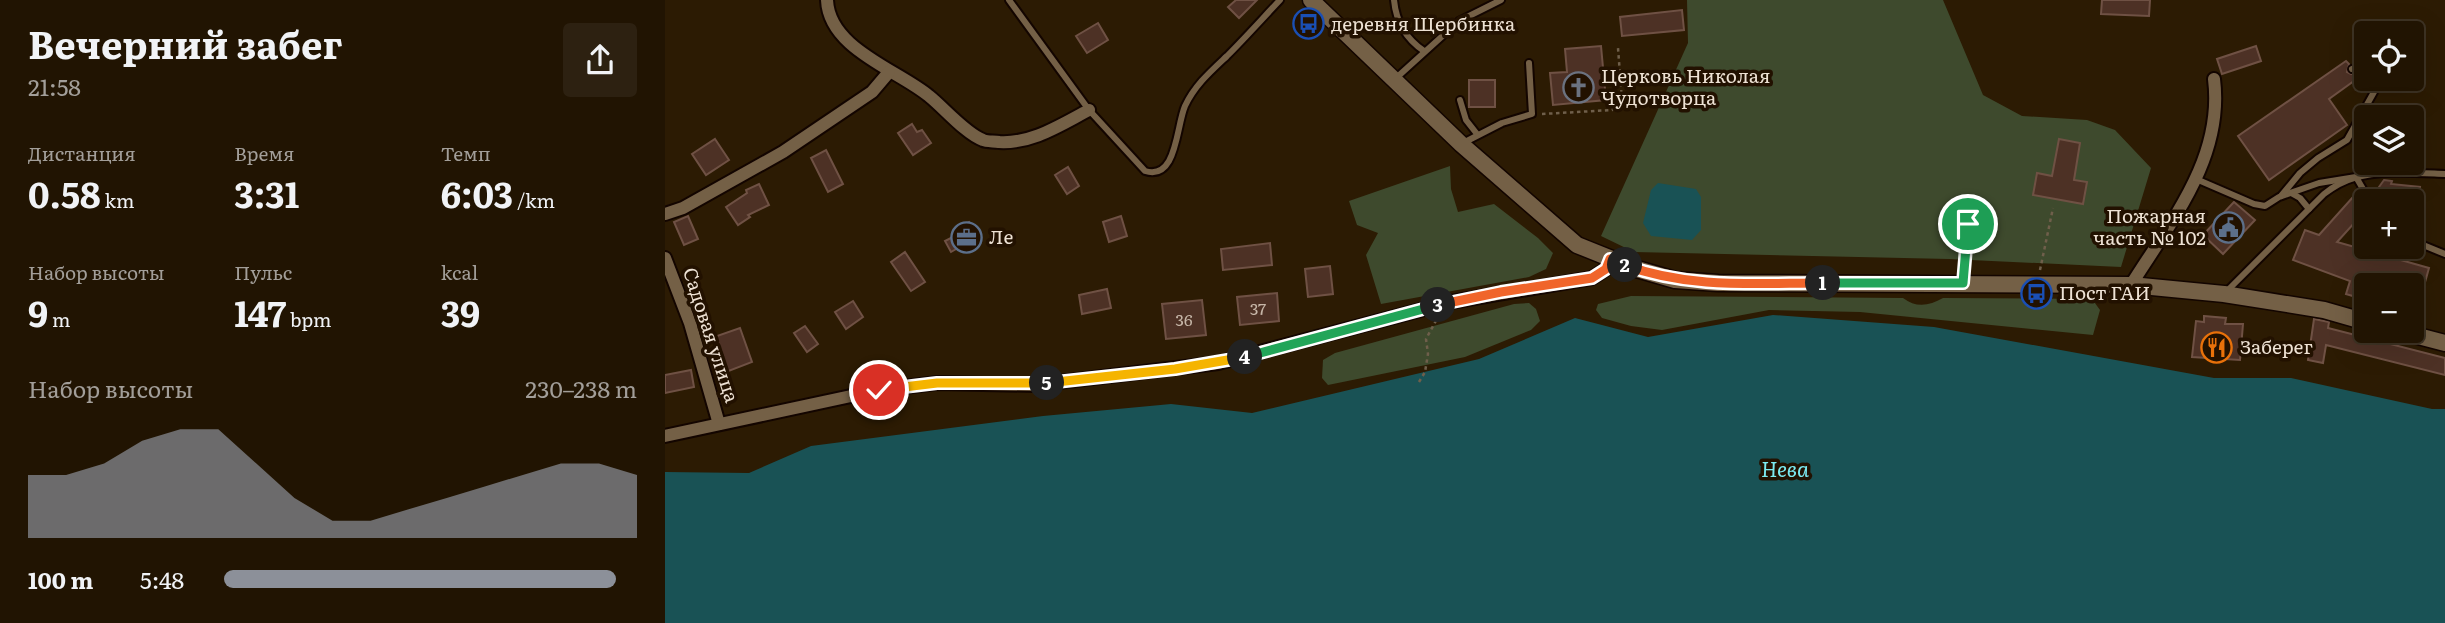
<!DOCTYPE html>
<html lang="ru">
<head>
<meta charset="utf-8">
<style>
  body { margin:0; font-family:Literata,serif; background:#2d2111; color:#f1f3f6; height:100vh; display:flex; flex-direction:column; font-size:26px; white-space:nowrap }
  * { box-sizing:border-box; margin:0 }
  p { font-size:23px; color:#a29e99 }
  .icon { flex:none; width:38px; height:38px; fill:none; stroke:currentColor; stroke-width:2; stroke-linecap:round; stroke-linejoin:round }
  .map { position:relative; flex:1; overflow:hidden }
  .drawer { display:flex; flex-direction:column; background:#211402; width:665px }
  .drawer>* { flex:none }
  .fabs { position:absolute; left:1689px; top:21px; display:grid; gap:14px }
  .fabs a { display:grid; place-items:center; width:70px; height:70px; border-radius:7px; background:#211402; box-shadow:0 7px 28px #0002,0 0 0 2px #3e3324; font-size:35px }
  .pin { position:absolute; display:grid; place-items:center; width:60px; height:60px; color:#fff; margin:-30px; border:4px solid #fff; border-radius:50%; box-shadow:0 2px 7px #0007 }
  .km { position:absolute; width:35px; height:35px; margin:-18px; border-radius:50%; background:#222; color:#fff; font-size:19px; line-height:35px; text-align:center }
  .round { display:grid; place-items:center; flex:none; width:74px; height:74px; border-radius:7px; background:#2d2111 }
  .head { display:flex; align-items:center; justify-content:space-between; height:119px; padding:0 28px }
  h1 { font-size:38px; font-weight:700; line-height:52px }
  .metrics { display:grid; grid-template-columns:repeat(3,1fr); gap:10px; height:119px; padding:7px 28px }
  .metrics div { display:grid; align-content:center }
  .metrics b { font-size:35px; font-weight:700 }
  .metrics small { font-size:19px; font-weight:400 }
  .metrics p { font-size:19px }
  .chart { height:196px; padding:14px 28px }
  .chart p { display:flex; justify-content:space-between }
  .chart svg { width:100%; height:126px; margin-top:7px; fill:#8c9099; opacity:.7 }
  ul { padding:0 28px; list-style:none; font-size:23px }
  li { display:grid; grid-template-columns:112px 84px 1fr; align-items:center; height:52px }
  li i { height:18px; border-radius:9px; background:#8c9099 }
  main { display:flex; flex:1; min-height:0 }
  .map>svg:first-child { display:block }
  .green { fill:#3e4a2d }
  .water { fill:#195255 }
  .building { fill:#4d3125; stroke:#6f5144; stroke-width:2 }
  .lines { fill:none; stroke-linecap:round; stroke-linejoin:round }
  .service-casing { stroke:#130500; stroke-width:10 }
  .minor-casing { stroke:#130500; stroke-width:16 }
  .tertiary-casing { stroke:#130500; stroke-width:19 }
  .path { stroke:#6f5f4b; stroke-width:2.5; stroke-dasharray:3.5 3.5; stroke-linecap:butt }
  .service { stroke:#746046; stroke-width:6 }
  .minor { stroke:#746046; stroke-width:12 }
  .tertiary { stroke:#746046; stroke-width:16 }
  .split-1-casing { stroke:#fff; stroke-width:14 }
  .split-2-casing { stroke:#fff; stroke-width:14 }
  .split-3-casing { stroke:#fff; stroke-width:14 }
  .split-4-casing { stroke:#fff; stroke-width:14 }
  .split-5-casing { stroke:#fff; stroke-width:14 }
  .split-6-casing { stroke:#fff; stroke-width:14 }
  .split-1 { stroke:#22a559; stroke-width:9 }
  .split-2 { stroke:#f0652b; stroke-width:9 }
  .split-3 { stroke:#f0652b; stroke-width:9 }
  .split-4 { stroke:#22a559; stroke-width:9 }
  .split-5 { stroke:#f5b400; stroke-width:9 }
  .split-6 { stroke:#f5b400; stroke-width:9 }
  .labels { text-anchor:middle; stroke-width:7; stroke-linejoin:round; paint-order:stroke }
  .number-label { font-size:16px; fill:#c6b6a8 }
  .poi-label { font-size:19px; fill:#eee2d4; stroke:#210; text-anchor:start }
  .street-label { font-size:19px; fill:#eee2d4; stroke:#210 }
  .water-label { font-size:21px; font-style:italic; fill:#7beaf0; stroke:#210 }
</style>
</head>
<body>
<main>
<section class="drawer">
<div class="head"><div><h1>Вечерний забег</h1><p>21:58</p></div><a class="round"><svg class="icon" aria-label="share" viewBox="0 0 24 24"><path d="M12 15V3M7 8l5-5 5 5M5 13v7h14v-7"/></svg></a></div>
<div class="metrics">
<div><p>Дистанция</p><b>0.58<small> km</small></b></div>
<div><p>Время</p><b>3:31</b></div>
<div><p>Темп</p><b>6:03<small> /km</small></b></div>
</div>
<div class="metrics">
<div><p>Набор высоты</p><b>9<small> m</small></b></div>
<div><p>Пульс</p><b>147<small> bpm</small></b></div>
<div><p>kcal</p><b>39</b></div>
</div>
<div class="chart"><p><span>Набор высоты</span>230–238 m</p>
<svg viewBox="0 0 160 44" preserveAspectRatio="none"><path d="M0 44V22L10 22L20 18L30 10L40 6L50 6L60 18L70 30L80 38L90 38L100 34L110 30L120 26L130 22L140 18L150 18L160 22V44z"/></svg>
</div>
<ul>
<li><b>100 m</b>5:48<i style="width:95%"></i></li>
</ul>
</section>
<div class="map">
<svg width="1780" height="623" viewBox="0 0 1780 623">
  <rect width="100%" height="100%" fill="#2c1b03"/>
  <g class="green">
    <polygon points="1022,0 1278,0 1318,95 1357,116 1422,120 1450,130 1486,168 1456,267 1284,259 969,252 936,236 1023,43"/>
    <polygon points="785,166 786,189 793,212 829,204 873,238 888,253 881,269 864,277 716,304 701,255 713,233 692,225 684,201"/>
    <path d="M966 296 1238 298C1251 308 1264 306 1278 298L1427 299 1435 310 1428 335 1195 312 1104 310 997 330 966 326 937 318 931 310 933 304Z"/>
    <polygon points="864,303 871,309 875,321 866,330 800,357 663,385 657,378 658,360 670,353 849,304"/>
  </g>
  <g class="water">
    <polygon points="993,183 1031,189 1036,197 1036,230 1027,240 986,236 978,223 986,190"/>
    <polygon points="1108,315 1269,327 1549,378 1626,378 1767,409 1780,409 1780,623 0,623 0,472 84,473 146,446 378,416 506,404 587,413 814,359 910,318 983,337"/>
  </g>
  <g class="building">
    <polygon points="571,0 592,0 574,18 563,7"/>
    <polygon points="1437,0 1485,0 1484,16 1436,14"/>
    <polygon points="1017,10 1019,30 957,36 955,17"/>
    <polygon points="433,23 443,40 422,53 411,36"/>
    <polygon points="936,46 941,100 888,105 885,73 902,72 900,49"/>
    <polygon points="1591,46 1596,61 1557,74 1552,59"/>
    <polygon points="1681,61 1684,64 1682,72 1686,74 1690,74 1693,78 1664,99 1682,125 1604,180 1573,136"/>
    <rect x="804" y="80" width="26" height="27"/>
    <polygon points="247,124 252,132 257,130 266,143 248,155 233,133"/>
    <polygon points="50,139 64,160 41,175 27,154"/>
    <polygon points="1394,139 1415,143 1409,180 1422,182 1418,204 1368,195 1372,173 1387,176"/>
    <polygon points="161,150 178,184 163,192 146,158"/>
    <polygon points="403,167 414,186 402,194 390,175"/>
    <polygon points="1719,180 1727,181 1726,184 1755,187 1753,201 1718,201 1709,194"/>
    <polygon points="94,184 104,205 83,215 85,217 73,225 61,207 82,193 81,190"/>
    <polygon points="1688,197 1701,210 1672,242 1764,268 1750,318 1746,318 1746,285 1701,285 1701,300 1681,294 1685,281 1628,260 1640,230 1654,235"/>
    <polygon points="1569,202 1590,220 1558,254 1538,235"/>
    <polygon points="23,216 33,239 19,245 9,222"/>
    <polygon points="456,216 462,236 444,242 438,222"/>
    <polygon points="304,222 315,243 303,249 300,244 286,252 280,241 296,233 293,228"/>
    <polygon points="605,243 607,265 558,270 556,249"/>
    <polygon points="240,252 260,282 246,291 226,262"/>
    <polygon points="665,266 668,294 643,297 640,269"/>
    <polygon points="442,289 446,308 417,314 414,295"/>
    <polygon points="612,293 614,321 575,325 572,297"/>
    <polygon points="537,300 541,335 501,339 497,304"/>
    <polygon points="188,301 198,317 181,329 170,312"/>
    <polygon points="1539,316 1561,318 1560,324 1578,324 1575,360 1527,357 1531,321 1539,322"/>
    <polygon points="1649,319 1664,322 1663,328 1780,358 1780,375 1661,345 1658,363 1643,360"/>
    <polygon points="140,326 153,344 142,352 129,333"/>
    <polygon points="75,328 87,362 61,372 49,337"/>
    <polygon points="26,370 29,387 0,393 0,375"/>
  </g>
  <g class="lines">
    <defs>
      <g id="service">
        <path d="M344 0 424 110 480 171C512 181 511 127 520 106 530 85 545 72 562 56 580 38 597 19 615 0"/>
        <path d="M729 0C731 21 741 39 759 51"/>
        <polyline points="1687,69 1694,66 1701,71"/>
        <polyline points="730,79 794,21 836,0"/>
        <polyline points="795,100 801,120 812,134"/>
        <polyline points="798,143 837,123 867,114 864,63"/>
        <polyline points="1531,179 1589,204 1600,206 1614,197 1654,183 1691,177 1705,201"/>
        <polyline points="1626,193 1635,198 1644,209"/>
        <polyline points="1616,196 1635,173 1653,158 1682,140 1709,92 1708,79"/>
        <polyline points="1746,240 1780,254"/>
        <polyline points="1298,283 1303,224"/>
        <path d="M1561 292 1659 194C1668 187 1678 181 1689 178 1714 170 1753 173 1780 174"/>
      </g>
      <g id="minor">
        <path d="M162 0C164 49 233 70 264 96 278 107 301 134 318 140 322 142 329 141 334 142 367 144 395 125 424 110"/>
        <polyline points="0,214 18,208 118,152 207,92 224,72"/>
        <polyline points="0,258 25,323 54,424"/>
        <path d="M1466 285C1506 221 1559 158 1549 79"/>
        <polyline points="0,436 214,390 272,383 370,385 553,363 786,302 927,278 941,269 945,259"/>
      </g>
      <g id="tertiary">
        <polyline points="646,0 796,144 912,245 972,269 1010,280 1053,283 1466,285 1559,294 1659,310 1701,322"/>
        <polyline points="1734,331 1780,343"/>
      </g>
    </defs>
    <use href="#service" class="service-casing"/>
    <use href="#minor" class="minor-casing"/>
    <use href="#tertiary" class="tertiary-casing"/>
    <g class="path">
      <polyline points="877,114 947,110 957,101 953,48"/>
      <polyline points="1375,270 1388,208"/>
      <polyline points="754,382 760,372 763,354 761,339 773,317"/>
    </g>
    <use href="#service" class="service"/>
    <use href="#minor" class="minor"/>
    <use href="#tertiary" class="tertiary"/>
  </g>
  <g class="lines">
    <defs>
      <polyline id="split-1" points="1158,283 1298,283 1303,224"/>
      <path id="split-2" d="M960 265C1024 289 1091 283 1158 283"/>
      <polyline id="split-3" points="773,305 836,292 927,278 941,269 945,259 960,265"/>
      <polyline id="split-4" points="580,357 773,305"/>
      <polyline id="split-5" points="382,383 510,369 580,357"/>
      <polyline id="split-6" points="214,390 272,383 382,383"/>
    </defs>
    <use href="#split-1" class="split-1-casing"/>
    <use href="#split-2" class="split-2-casing"/>
    <use href="#split-3" class="split-3-casing"/>
    <use href="#split-4" class="split-4-casing"/>
    <use href="#split-5" class="split-5-casing"/>
    <use href="#split-6" class="split-6-casing"/>
    <use href="#split-1" class="split-1"/>
    <use href="#split-2" class="split-2"/>
    <use href="#split-3" class="split-3"/>
    <use href="#split-4" class="split-4"/>
    <use href="#split-5" class="split-5"/>
    <use href="#split-6" class="split-6"/>
  </g>
  <defs>
    <symbol id="bus-ring" viewBox="-11 -11 22 22"><circle r="9.5" fill="#210" stroke="#1a4fb4" stroke-width="1.5"/><path d="M-5-6H5V4H4V6H2V4H-2V6H-4V4H-5ZM-3.5-4V0h7V-4ZM-3.5 1.2v1.5H-2V1.2ZM2 1.2v1.5H3.5V1.2Z" fill="#1a4fb4"/></symbol>
    <symbol id="church-ring" viewBox="-11 -11 22 22"><circle r="9.5" fill="#210" stroke="#6b7280" stroke-width="1.5"/><path d="M-1.2-6h2.4v3.5h3.3v2.4h-3.3V6h-2.4V-.1h-3.3v-2.4h3.3Z" fill="#6b7280"/></symbol>
    <symbol id="civic-ring" viewBox="-11 -11 22 22"><circle r="9.5" fill="#210" stroke="#5c6f8a" stroke-width="1.5"/><path d="M-.6-6.5H3V-4.5H.6V-3L4-1V1h2V6H-6V1h2V-1L-.6-3ZM-1.2 2.5V6h2.4V2.5Z" fill="#5c6f8a"/></symbol>
    <symbol id="office-ring" viewBox="-11 -11 22 22"><circle r="9.5" fill="#210" stroke="#5c6f8a" stroke-width="1.5"/><path d="M-6-3h4V-5.5h4V-3h4V5H-6ZM-1-4.5V-3h2v-1.5ZM-6 0V1H6V0Z" fill="#5c6f8a"/></symbol>
    <symbol id="restaurant-ring" viewBox="-11 -11 22 22"><circle r="9.5" fill="#210" stroke="#e8710a" stroke-width="1.5"/><path d="M-5-6h1v4h1v-4h1v4h1v-4h1v5L-1.5 .5V6h-2V.5L-5-1ZM5-6V6H3V1.5H1.5Q1.5-4 5-6Z" fill="#e8710a"/></symbol>
  </defs>
  <g fill-rule="evenodd">
    <use href="#bus-ring" x="626" y="6" width="35" height="35"/>
    <use href="#church-ring" x="896" y="70" width="35" height="35"/>
    <use href="#civic-ring" x="1546" y="210" width="35" height="35"/>
    <use href="#office-ring" x="284" y="220" width="35" height="35"/>
    <use href="#bus-ring" x="1354" y="276" width="35" height="35"/>
    <use href="#restaurant-ring" x="1534" y="330" width="35" height="35"/>
  </g>
  <g class="labels">
    <g class="number-label">
      <text x="593" y="315">37</text>
      <text x="519" y="326">36</text>
    </g>
    <g class="poi-label">
      <text x="666" y="31">деревня Щербинка</text>
      <text x="936" y="83">Церковь Николая<tspan x="936" dy="22">Чудотворца</tspan></text>
      <text x="1541" y="223" text-anchor="end">Пожарная<tspan x="1541" dy="22">часть № 102</tspan></text>
      <text x="324" y="244">Ле</text>
      <text x="1394" y="300">Пост ГАИ</text>
      <text x="1575" y="354">Заберег</text>
    </g>
    <g class="street-label">
      <text transform="translate(46 335) rotate(72)" y="7">Садовая улица</text>
    </g>
    <g class="water-label">
      <text x="1120" y="477">Нева</text>
    </g>
  </g>
</svg>
<div class="fabs">
<a><svg class="icon" aria-label="locate" viewBox="0 0 24 24"><circle cx="12" cy="12" r="6"/><path d="M12 2v4M12 18v4M2 12h4M18 12h4"/></svg></a>
<a><svg class="icon" aria-label="layers" viewBox="0 0 24 24"><path d="M12 4l9 5-9 5-9-5zM3 14l9 5 9-5"/></svg></a>
<a>+</a>
<a>−</a>
</div>
<div class="pin" style="left:1303px;top:224px;background:#1e9e55"><svg class="icon" aria-label="arrive" viewBox="0 0 24 24"><path d="M6 21V4h12l-3 4 3 4H6"/></svg></div>
<div class="pin" style="left:214px;top:390px;background:#d93025"><svg class="icon" aria-label="check" viewBox="0 0 24 24"><path d="M5 12l5 5 9-10"/></svg></div>
<b class="km" style="left:1158px;top:283px">1</b>
<b class="km" style="left:960px;top:265px">2</b>
<b class="km" style="left:773px;top:305px">3</b>
<b class="km" style="left:580px;top:357px">4</b>
<b class="km" style="left:382px;top:383px">5</b>
</div>
</main>
</body>
</html>
